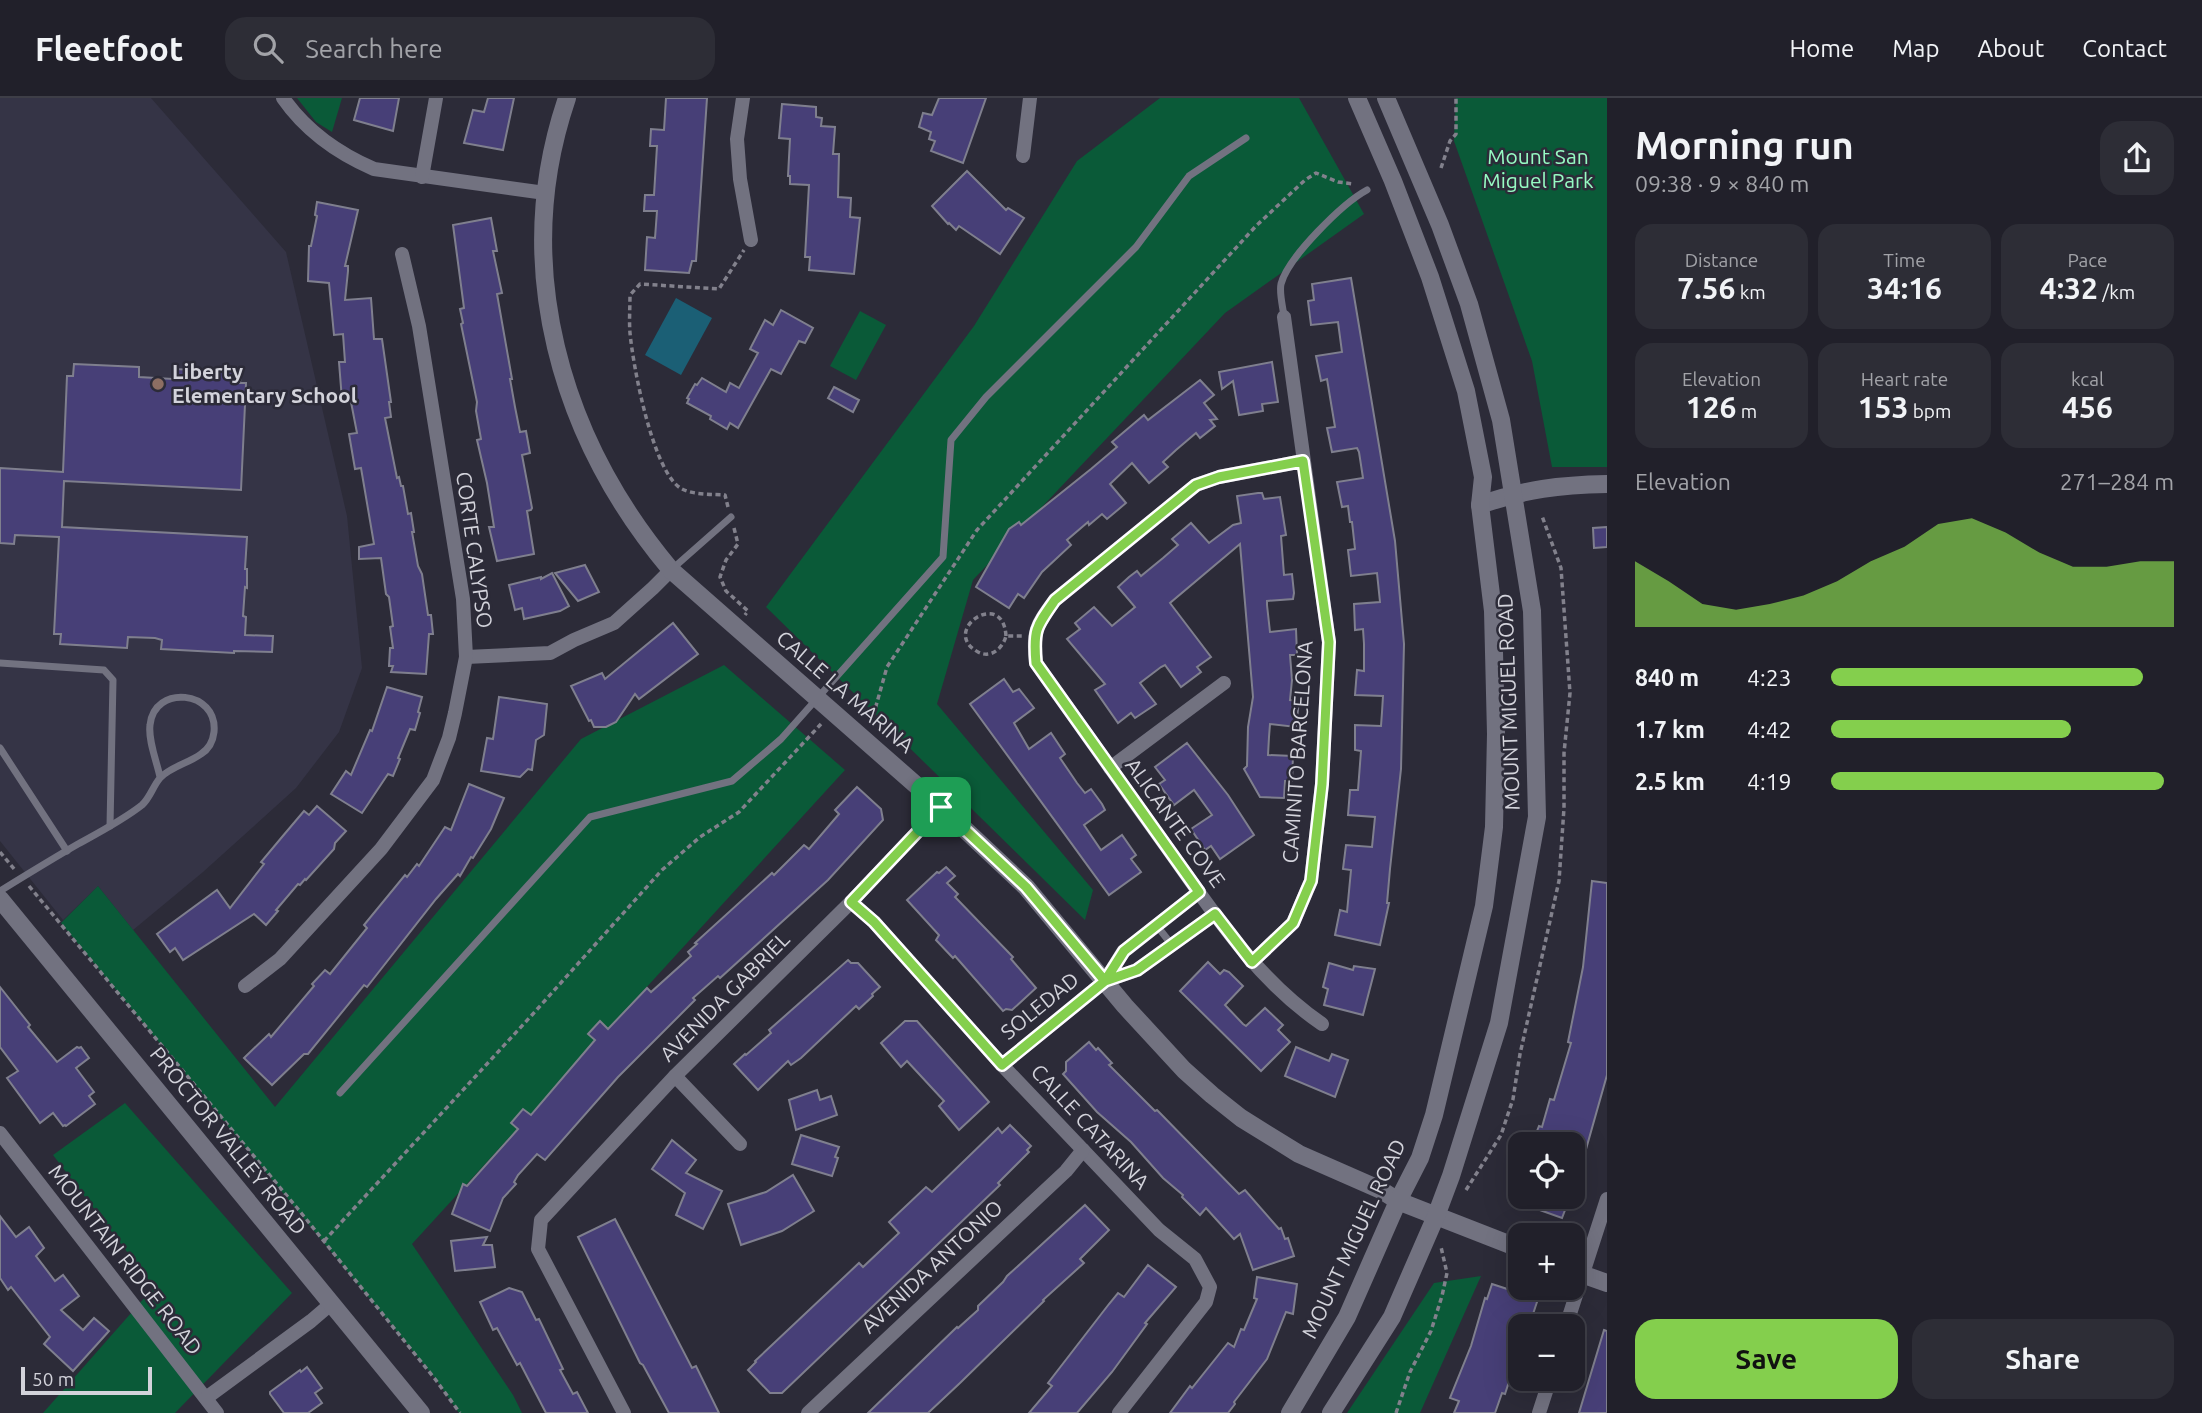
<!DOCTYPE html>
<html lang="en">
<head>
<meta charset="utf-8">
<style>
  body { margin:0; font-family:Ubuntu,sans-serif; background:#2d2d36; color:#f1f3f6; height:100vh; display:flex; flex-direction:column; font-size:26px; white-space:nowrap }
  * { box-sizing:border-box; margin:0 }
  p { font-size:23px; color:#a2a3a8 }
  .icon { flex:none; width:38px; height:38px; fill:none; stroke:currentColor; stroke-width:2; stroke-linecap:round; stroke-linejoin:round }
  .map { position:relative; flex:1; overflow:hidden }
  .drawer { display:flex; flex-direction:column; background:#21202a; width:595px }
  .drawer>* { flex:none }
  .controls { position:absolute; left:1508px; top:1034px; display:grid; gap:14px }
  .controls a { display:grid; place-items:center; width:77px; height:77px; border-radius:14px; background:#21202a; box-shadow:0 7px 28px #0002,0 0 0 2px #3e3e47; font-size:35px }
  .scale { position:absolute; left:21px; bottom:18px; width:131px; box-sizing:border-box; padding-left:7px; border:4px solid #d3d3db; border-top:0; font-size:19px; line-height:24px; white-space:nowrap; color:#d3d3db; -webkit-text-stroke:5px #2c2b38; paint-order:stroke }
  .pin { position:absolute; display:grid; place-items:center; width:60px; height:60px; color:#fff; margin:-30px; border-radius:14px; box-shadow:0 4px 10px #0006 }
  .round { display:grid; place-items:center; flex:none; width:74px; height:74px; border-radius:21px; background:#2d2d36 }
  .head { display:flex; align-items:center; justify-content:space-between; height:119px; padding:0 28px }
  h1 { font-size:38px; font-weight:700; line-height:52px }
  .metrics { display:grid; grid-template-columns:repeat(3,1fr); gap:10px; height:119px; padding:7px 28px }
  .metrics div { display:grid; align-content:center; border-radius:18px; background:#2d2d36; text-align:center }
  .metrics b { font-size:30px; font-weight:700 }
  .metrics small { font-size:19px; font-weight:400 }
  .metrics p { font-size:19px }
  .chart { height:196px; padding:14px 28px }
  .chart p { display:flex; justify-content:space-between }
  .chart svg { width:100%; height:126px; margin-top:7px; fill:#84cf4d; opacity:.7 }
  .action { display:flex; gap:14px; margin-top:auto; padding:14px 28px }
  .action a { flex:1; height:80px; border-radius:21px; background:#84cf4d; color:#111; font-size:28px; font-weight:700; line-height:80px; text-align:center }
  .action a+a { background:#2d2d36; color:#f1f3f6 }
  ul { padding:0 28px; list-style:none; font-size:23px }
  li { display:grid; grid-template-columns:112px 84px 1fr; align-items:center; height:52px }
  li i { height:18px; border-radius:9px; background:#84cf4d }
  header { display:flex; align-items:center; gap:42px; box-sizing:border-box; height:98px; padding:0 35px; background:#21202a; border-bottom:2px solid #3e3e47 }
  header strong { font-size:33px }
  nav { display:flex; gap:38px; margin-inline-start:auto; font-size:24px }
  .search { width:490px; height:63px; background:#2d2d36; display:flex; align-items:center; gap:18px; box-sizing:border-box; padding:0 24px; border-radius:21px; color:#a2a3a8; font-size:26px }
  main { display:flex; flex:1; min-height:0 }
  .map>svg:first-child { display:block }
  .built { fill:#353446 }
  .green { fill:#0a5a38 }
  .water { fill:#1b5f75 }
  .building { fill:#473f77; stroke:#7f7f8e; stroke-width:2 }
  .lines { fill:none; stroke-linecap:round; stroke-linejoin:round }
  .path { stroke:#82818c; stroke-width:3.5; stroke-dasharray:5 3.5; stroke-linecap:butt }
  .service { stroke:#727280; stroke-width:7 }
  .minor { stroke:#727280; stroke-width:14 }
  .tertiary { stroke:#727280; stroke-width:18 }
  .route-casing { stroke:#fff; stroke-width:14 }
  .route { stroke:#84cf4d; stroke-width:9 }
  .education-dot { fill:#8d6e63; stroke:#2c2b38; stroke-width:2.5 }
  .labels { text-anchor:middle; stroke-width:5; stroke-linejoin:round; paint-order:stroke }
  .park-label { font-size:21px; fill:#96fbc3; stroke:#2c2b38 }
  .poi-label { font-size:21px; font-weight:bold; fill:#d3d3db; stroke:#2c2b38; text-anchor:start }
  .street-label { font-size:21px; fill:#d3d3db; stroke:#2c2b38 }
</style>
</head>
<body>
<header>
<strong>Fleetfoot</strong>
<div class="search"><svg class="icon" aria-label="search" viewBox="0 0 24 24"><circle cx="10" cy="10" r="6"/><path d="M15 15l6 6"/></svg>Search here</div>
<nav><a>Home</a><a>Map</a><a>About</a><a>Contact</a></nav>
</header>
<main>
<div class="map">
<svg width="1607" height="1315" viewBox="0 0 1607 1315">
  <rect width="100%" height="100%" fill="#2c2b38"/>
  <polygon class="built" points="0,0 151,0 286,154 347,418 362,570 339,634 296,690 203,774 133,832 98,788 63,822 0,743"/>
  <g class="green">
    <polygon points="297,0 342,0 332,34 316,24"/>
    <polygon points="1160,0 1299,0 1364,116 1225,215 973,482 937,606 1093,792 1085,822 766,509 974,228 1077,63"/>
    <polygon points="1456,0 1607,0 1607,369 1552,369 1532,263 1454,43"/>
    <polygon points="860,213 886,227 856,282 830,268"/>
    <polygon points="724,567 845,672 412,1146 513,1297 522,1315 459,1315 435,1280 61,825 98,788 275,1009 581,641"/>
    <polygon points="125,1005 292,1195 175,1315 43,1315 154,1189 53,1057"/>
    <polygon points="1481,1178 1420,1315 1347,1315 1434,1185"/>
  </g>
  <polygon class="water" points="676,200 712,220 681,277 645,257"/>
  <g class="building">
    <polygon points="360,0 399,0 393,33 354,22"/>
    <polygon points="488,0 514,0 503,52 464,45 473,12 484,14"/>
    <polygon points="666,0 707,0 696,163 692,163 689,175 645,172 647,139 655,140 657,113 644,113 645,97 654,97 657,48 650,48 651,31 664,32"/>
    <polygon points="939,0 986,0 963,65 931,53 935,43 929,41 931,34 919,29 923,15 932,17"/>
    <polygon points="782,6 816,9 816,19 822,20 821,28 835,29 833,56 839,56 838,99 851,100 850,119 860,120 854,176 809,172 810,159 805,159 809,87 790,86 790,78 788,78 790,41 779,40"/>
    <polygon points="967,73 1006,112 1008,110 1024,120 1000,156 959,128 956,132 949,125 948,126 932,108"/>
    <polygon points="317,104 358,112 345,168 348,168 348,173 345,202 371,200 374,241 382,241 391,304 389,304 391,319 385,320 397,380 399,379 401,388 403,388 408,416 411,415 414,434 412,434 418,468 422,476 428,517 431,517 433,536 429,536 426,576 391,574 393,568 389,568 390,550 393,550 390,529 393,528 389,499 386,496 381,460 359,461 359,449 374,446 361,370 355,371 349,336 357,335 351,304 349,304 349,300 342,302 339,264 345,264 343,236 334,237 329,185 308,183 309,148 311,148 317,118 315,117"/>
    <polygon points="491,120 497,153 493,153 502,195 497,196 512,281 510,281 515,309 520,334 526,333 530,355 522,357 532,410 531,412 527,413 534,456 497,463 489,429 494,429 487,385 477,342 481,341 476,313 477,304 461,226 463,225 460,211 464,210 453,127"/>
    <polygon points="1351,180 1395,443 1404,546 1401,671 1390,771 1387,805 1389,805 1380,847 1335,837 1340,812 1347,814 1351,772 1343,771 1346,747 1372,749 1375,719 1348,717 1350,692 1358,692 1361,653 1355,652 1355,627 1381,628 1382,614 1383,598 1355,597 1357,572 1364,573 1364,546 1363,531 1355,532 1354,506 1380,504 1377,475 1351,478 1348,452 1355,451 1352,424 1350,424 1348,408 1342,409 1337,384 1363,380 1359,354 1357,350 1332,354 1327,330 1335,329 1327,281 1321,283 1316,258 1342,254 1338,224 1311,227 1308,203 1314,202 1312,186"/>
    <polygon points="781,212 813,230 805,245 799,243 781,276 771,271 738,330 730,325 727,331 710,321 711,318 687,305 689,301 687,300 695,286 697,287 702,280 726,294 730,285 739,290 758,255 750,251 765,222 773,227"/>
    <polygon points="1272,264 1278,304 1262,306 1263,313 1239,317 1233,283 1222,291 1219,274"/>
    <polygon points="74,266 139,269 139,279 173,281 174,271 241,274 240,285 246,285 241,392 64,383 62,429 247,439 245,471 247,471 247,490 245,489 243,518 246,519 245,537 273,538 272,554 234,553 234,555 161,551 162,542 155,540 128,539 127,550 60,546 61,536 54,536 59,439 15,437 14,446 0,445 0,370 63,374 67,278 73,278"/>
    <polygon points="1200,282 1214,297 1204,305 1217,321 1210,322 1215,328 1200,340 1196,335 1176,352 1163,364 1168,369 1149,385 1132,365 1110,386 1126,405 1107,421 1102,416 1089,427 1088,424 1067,442 1071,447 1042,474 1024,500 1018,496 1009,510 976,489 1009,431 1019,424 1021,427 1091,371 1117,349 1112,344 1144,317 1148,322"/>
    <polygon points="834,289 859,302 853,314 828,300"/>
    <polygon points="1258,395 1262,395 1264,401 1280,399 1286,437 1281,438 1284,477 1292,476 1294,495 1293,501 1267,503 1267,507 1270,534 1296,531 1297,557 1290,557 1292,582 1290,602 1299,603 1296,629 1270,626 1269,639 1268,657 1293,658 1292,683 1285,683 1284,700 1260,699 1244,671 1247,668 1248,629 1253,599 1240,446 1170,505 1211,559 1197,569 1201,574 1181,589 1165,567 1161,569 1140,585 1156,606 1135,620 1131,615 1118,625 1095,592 1105,586 1067,541 1080,531 1075,525 1094,509 1112,528 1135,509 1118,489 1129,479 1137,473 1141,478 1163,460 1178,447 1172,441 1191,425 1209,445 1233,427 1241,425 1237,398"/>
    <polygon points="1607,429 1607,449 1594,450 1593,430"/>
    <polygon points="585,467 599,494 578,503 555,475"/>
    <polygon points="552,475 569,508 560,513 524,521 522,510 515,512 509,487 541,479 541,481"/>
    <polygon points="673,525 698,556 639,601 635,596 616,624 606,629 594,629 591,622 589,623 571,588 602,575 605,581"/>
    <polygon points="1004,581 1013,594 1019,591 1034,610 1014,625 1029,651 1051,635 1065,656 1060,660 1077,685 1085,695 1091,691 1102,706 1105,712 1084,727 1101,752 1122,737 1136,757 1131,761 1141,774 1109,797 970,606"/>
    <polygon points="387,589 422,599 418,614 420,615 415,632 410,631 398,660 400,661 393,678 388,676 362,715 331,696 346,673 351,677 370,632 372,633"/>
    <polygon points="499,599 547,606 544,637 536,642 532,672 528,671 520,679 481,673 487,640 493,641"/>
    <polygon points="1187,645 1228,697 1254,737 1220,761 1211,748 1205,752 1191,731 1212,717 1194,692 1174,707 1159,686 1165,682 1155,669"/>
    <polygon points="469,686 504,700 491,731 473,760 471,759 460,778 458,776 436,801 367,889 364,887 308,956 304,956 272,987 244,960 269,936 271,939 314,888 312,886 325,872 330,876 367,830 364,827 405,777 407,779 417,766 419,768 445,729 451,732"/>
    <polygon points="857,689 881,711 883,722 828,782 720,880 718,878 693,900 695,902 618,979 545,1062 537,1056 518,1077 514,1084 516,1086 503,1100 490,1133 452,1116 463,1086 467,1088 518,1031 511,1025 523,1011 531,1017 595,942 588,936 600,923 608,931 647,890 651,894 691,858 688,854 697,846 695,845 772,775 774,777 804,747 809,751 839,716 835,712"/>
    <polygon points="317,708 346,733 335,745 334,751 306,782 305,781 300,787 298,786 276,812 278,813 266,827 254,816 183,862 175,850 170,854 157,836 217,792 230,810 264,766 261,764 282,739 304,713 309,717"/>
    <polygon points="946,769 955,778 947,785 958,796 955,799 1013,859 1011,861 1036,890 1012,912 1006,911 1003,913 955,858 953,860 936,842 939,837 907,802 937,774 939,775"/>
    <polygon points="1592,783 1607,785 1607,977 1577,1083 1573,1082 1573,1046 1532,1046 1539,1028 1542,1029 1550,1001 1554,1002 1571,945 1568,944 1583,869"/>
    <polygon points="848,862 851,865 858,865 880,889 872,896 873,898 859,911 856,908 801,960 791,967 788,963 758,992 734,966 745,956 746,957 771,935 769,932"/>
    <polygon points="1208,864 1220,876 1224,872 1229,874 1243,888 1225,907 1243,926 1246,928 1265,910 1283,927 1278,932 1290,944 1261,973 1180,893"/>
    <polygon points="1329,865 1353,872 1354,868 1375,871 1363,917 1324,907 1328,891 1323,889"/>
    <polygon points="0,889 30,927 28,929 57,964 77,949 79,950 81,949 89,960 76,970 94,994 89,998 95,1006 66,1028 65,1027 63,1028 53,1015 40,1025 7,980 18,973 0,949"/>
    <polygon points="905,923 917,923 989,1004 959,1032 939,1008 944,1003 907,963 901,969 881,945"/>
    <polygon points="1089,944 1096,952 1098,950 1112,965 1109,967 1155,1013 1157,1012 1239,1096 1245,1092 1279,1131 1281,1130 1285,1141 1288,1140 1294,1158 1253,1172 1240,1136 1234,1141 1206,1110 1200,1117 1182,1099 1183,1097 1163,1080 1131,1044 1097,1014 1063,976 1066,973 1066,964"/>
    <polygon points="1296,949 1329,963 1332,956 1348,962 1335,999 1285,978"/>
    <polygon points="817,992 820,1002 831,998 837,1017 796,1032 789,1002"/>
    <polygon points="1010,1027 1031,1048 1027,1052 1029,1054 998,1085 1000,1087 782,1295 770,1295 748,1272 756,1264 755,1263 859,1165 863,1169 899,1135 889,1124 926,1089 932,1094 998,1030 1002,1035"/>
    <polygon points="801,1037 839,1049 835,1059 838,1060 832,1078 792,1066"/>
    <polygon points="672,1042 696,1062 686,1075 722,1093 703,1131 676,1117 685,1095 652,1071"/>
    <polygon points="793,1077 814,1113 782,1133 741,1147 728,1106 766,1094"/>
    <polygon points="1509,1099 1570,1099 1562,1120 1509,1101"/>
    <polygon points="1085,1107 1109,1132 1080,1161 1084,1165 1043,1202 1044,1203 960,1285 928,1315 868,1315 957,1229 958,1230 978,1212 978,1208 1003,1184 1007,1178"/>
    <polygon points="0,1118 16,1139 29,1129 44,1150 36,1158 55,1183 63,1177 79,1198 61,1212 83,1232 94,1220 109,1233 73,1273 44,1246 50,1239 11,1189 8,1192 0,1180"/>
    <polygon points="615,1121 692,1270 696,1268 719,1315 669,1315 643,1267 640,1265 578,1139"/>
    <polygon points="487,1139 483,1147 492,1147 495,1169 455,1173 451,1143"/>
    <polygon points="1148,1167 1176,1189 1145,1225 1147,1226 1112,1274 1077,1315 1029,1315 1052,1288 1048,1285 1109,1206 1118,1195 1124,1199"/>
    <polygon points="1257,1179 1297,1186 1293,1216 1286,1214 1267,1261 1234,1304 1235,1306 1228,1315 1170,1315 1190,1288 1192,1290 1228,1245 1234,1249 1241,1231 1244,1232 1257,1201 1254,1200"/>
    <polygon points="1492,1186 1538,1201 1529,1228 1521,1228 1521,1260 1517,1259 1505,1296 1502,1295 1495,1315 1454,1315 1459,1303 1450,1300 1471,1248 1485,1200 1487,1201"/>
    <polygon points="509,1190 522,1194 536,1222 539,1221 563,1271 560,1272 573,1296 577,1294 588,1315 546,1315 520,1265 517,1267 497,1230 493,1232 480,1204"/>
    <polygon points="1604,1232 1607,1233 1607,1315 1579,1315"/>
    <polygon points="307,1269 322,1290 315,1295 322,1305 308,1315 284,1315 270,1296 270,1294 300,1272 301,1274"/>
  </g>
  <g class="lines">
    <g class="path">
      <polyline points="1441,70 1450,43 1456,36 1456,0"/>
      <path d="M728 409 725 397C712 396 694 397 682 391 653 376 633 268 630 235 629 223 630 210 630 197L640 186 719 191 744 152"/>
      <polyline points="734,430 738,446 726,462 720,479 726,493 748,513 745,517"/>
      <path d="M1006 538C1003 489 939 533 978 554 991 561 1003 550 1006 538H1022"/>
      <polyline points="868,621 872,622 887,569 977,432 1256,128 1305,82 1316,75 1338,84 1354,86"/>
      <polyline points="0,754 15,772"/>
      <polyline points="29,788 302,1116 435,1281 460,1315"/>
      <polyline points="1466,1092 1501,1037 1513,1001 1520,956 1559,783 1564,710 1564,655 1570,595 1561,470 1542,418"/>
      <polyline points="324,1143 532,917 662,772 700,739 739,714 821,626"/>
      <polyline points="1396,1315 1410,1274 1431,1233 1442,1198 1447,1175 1441,1149"/>
    </g>
    <g class="service">
      <path d="M1284 219C1283 209 1279 195 1281 186 1288 159 1343 105 1367 92"/>
      <polyline points="671,472 731,419"/>
      <polyline points="0,565 104,572 113,582 110,728"/>
      <polyline points="0,650 67,753"/>
      <path d="M0 793C26 777 52 761 78 746 100 734 123 722 142 707 150 700 153 688 160 680 170 669 189 665 201 656 209 651 213 643 214 634 218 592 154 586 150 627 148 643 157 664 160 679"/>
      <polyline points="1157,828 1172,847"/>
      <polyline points="340,995 590,719 732,683 781,641 943,459 951,342 986,299 1136,149 1189,78 1246,40"/>
    </g>
    <g class="minor">
      <path d="M283 0C306 33 337 55 374 71L545 95"/>
      <polyline points="743,0 737,41 740,81 751,142"/>
      <polyline points="1023,58 1030,0"/>
      <polyline points="422,79 436,0"/>
      <path d="M1303 363 1219 379 1196 387 1055 502C1035 529 1033 532 1036 565 1082 630 1127 694 1173 758 1216 819 1259 883 1322 926"/>
      <polyline points="466,559 550,555 574,542 614,525 653,490 671,472"/>
      <polyline points="1110,670 1224,585"/>
      <polyline points="851,804 874,824 1002,967 1083,1052 1159,1132 1195,1161 1210,1189 1206,1204 1119,1315"/>
      <polyline points="1252,864 1293,825 1311,783 1322,686 1329,544 1284,219"/>
      <polyline points="1105,883 1123,854 1199,794"/>
      <polyline points="245,888 280,861 381,751 433,682 449,640 455,615 466,559 463,501 419,228 402,156"/>
      <polyline points="1002,967 1105,883 1137,872 1215,816"/>
      <polyline points="675,978 740,1046"/>
      <polyline points="0,1035 217,1315"/>
      <polyline points="1566,1228 1607,1101"/>
      <polyline points="206,1300 311,1223 332,1205"/>
      <polyline points="624,1315 538,1151 541,1122 675,978 851,804 941,709"/>
      <polyline points="808,1315 1066,1073 1083,1052"/>
      <polyline points="1539,1315 1550,1281"/>
    </g>
    <g class="tertiary">
      <path d="M567 0C510 167 560 340 671 472L941 709 1026 789 1125 908 1184 972 1212 997 1241 1020 1299 1056 1381 1092 1398 1103 1521 1151"/>
      <path d="M1480 407C1525 391 1560 387 1607 386"/>
      <polyline points="0,801 421,1315"/>
      <polyline points="1573,1173 1607,1185"/>
      <polyline points="1290,1315 1347,1219 1398,1103 1420,1060 1434,1017 1484,808 1494,729 1496,636 1493,513 1480,407 1483,379 1466,293 1430,179 1393,83 1357,0"/>
      <polyline points="1331,1315 1392,1219 1436,1118 1451,1078 1499,925 1537,719 1532,513 1501,322 1469,206 1440,127 1386,0"/>
    </g>
  </g>
  <g class="lines">
    <defs>
      <path id="route" d="M941 709 851 804 874 824 1002 967 1105 883 1124 853 1199 794 1036 565C1033 532 1036 529 1055 502L1196 387 1219 379 1303 363 1329 544 1322 686 1311 783 1307 792 1293 825 1252 864 1215 816 1137 872 1105 883 1026 789 941 709"/>
    </defs>
    <use href="#route" class="route-casing"/>
    <use href="#route" class="route"/>
  </g>
  <circle class="education-dot" cx="158" cy="286" r="7"/>
  <g class="labels">
    <g class="park-label">
      <text x="1538" y="66">Mount San<tspan x="1538" dy="24">Miguel Park</tspan></text>
    </g>
    <g class="poi-label">
      <text x="172" y="281">Liberty<tspan x="172" dy="24">Elementary School</tspan></text>
    </g>
    <g class="street-label">
      <text transform="translate(474 452) rotate(82)" y="7">CORTE CALYPSO</text>
      <text transform="translate(845 594) rotate(41)" y="7">CALLE LA MARINA</text>
      <text transform="translate(1509 604) rotate(-92)" y="7">MOUNT MIGUEL ROAD</text>
      <text transform="translate(1298 654) rotate(-86)" y="7">CAMINITO BARCELONA</text>
      <text transform="translate(1175 725) rotate(54)" y="7">ALICANTE COVE</text>
      <text transform="translate(725 899) rotate(-45)" y="7">AVENIDA GABRIEL</text>
      <text transform="translate(1040 908) rotate(-39)" y="7">SOLEDAD</text>
      <text transform="translate(1090 1029) rotate(47)" y="7">CALLE CATARINA</text>
      <text transform="translate(228 1043) rotate(51)" y="7">PROCTOR VALLEY ROAD</text>
      <text transform="translate(1354 1141) rotate(-65)" y="7">MOUNT MIGUEL ROAD</text>
      <text transform="translate(125 1162) rotate(52)" y="7">MOUNTAIN RIDGE ROAD</text>
      <text transform="translate(932 1169) rotate(-43)" y="7">AVENIDA ANTONIO</text>
    </g>
  </g>
</svg>
<div class="controls">
<a><svg class="icon" aria-label="locate" viewBox="0 0 24 24"><circle cx="12" cy="12" r="6"/><path d="M12 2v4M12 18v4M2 12h4M18 12h4"/></svg></a>
<a>+</a>
<a>−</a>
</div>
<div class="scale">50 m</div>
<div class="pin" style="left:941px;top:709px;background:#1e9e55"><svg class="icon" aria-label="arrive" viewBox="0 0 24 24"><path d="M6 21V4h12l-3 4 3 4H6"/></svg></div>
</div>
<section class="drawer">
<div class="head"><div><h1>Morning run</h1><p>09:38 · 9 × 840 m</p></div><a class="round"><svg class="icon" aria-label="share" viewBox="0 0 24 24"><path d="M12 15V3M7 8l5-5 5 5M5 13v7h14v-7"/></svg></a></div>
<div class="metrics">
<div><p>Distance</p><b>7.56<small> km</small></b></div>
<div><p>Time</p><b>34:16</b></div>
<div><p>Pace</p><b>4:32<small> /km</small></b></div>
</div>
<div class="metrics">
<div><p>Elevation</p><b>126<small> m</small></b></div>
<div><p>Heart rate</p><b>153<small> bpm</small></b></div>
<div><p>kcal</p><b>456</b></div>
</div>
<div class="chart"><p><span>Elevation</span>271–284 m</p>
<svg viewBox="0 0 160 44" preserveAspectRatio="none"><path d="M0 44V21L10 28L20 36L30 38L40 36L50 33L60 28L70 21L80 16L90 8L100 6L110 11L120 18L130 23L140 23L150 21L160 21V44z"/></svg>
</div>
<ul>
<li><b>840 m</b>4:23<i style="width:91%"></i></li>
<li><b>1.7 km</b>4:42<i style="width:70%"></i></li>
<li><b>2.5 km</b>4:19<i style="width:97%"></i></li>
</ul>
<div class="action"><a>Save</a><a>Share</a></div>
</section>
</main>
</body>
</html>
